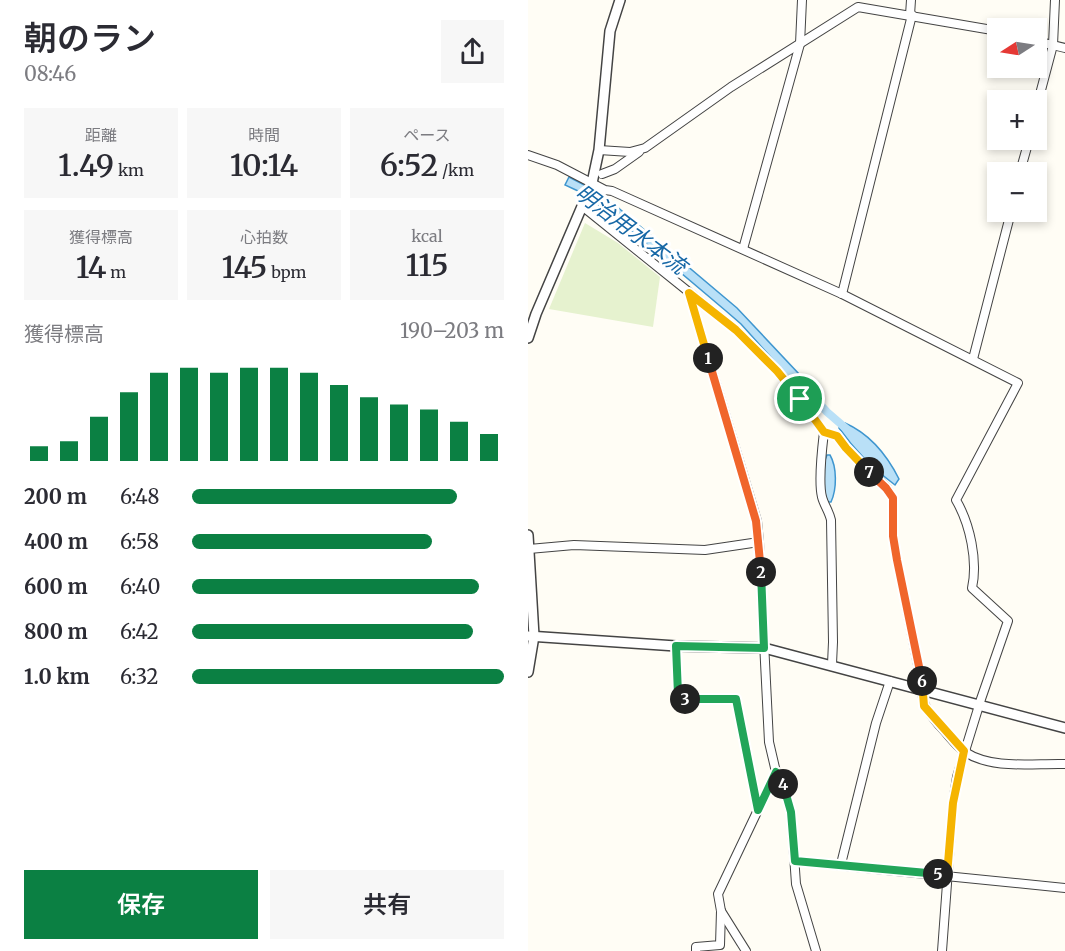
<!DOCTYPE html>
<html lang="ja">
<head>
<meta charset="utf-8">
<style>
  body { margin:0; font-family:Merriweather,"Noto Sans JP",serif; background:#f7f7f7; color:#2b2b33; height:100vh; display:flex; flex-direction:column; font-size:22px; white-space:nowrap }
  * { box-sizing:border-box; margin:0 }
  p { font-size:20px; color:#7c7c81 }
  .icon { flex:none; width:33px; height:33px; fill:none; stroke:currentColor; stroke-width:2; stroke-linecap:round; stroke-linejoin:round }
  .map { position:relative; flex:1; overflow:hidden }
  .drawer { display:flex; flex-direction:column; background:#fff; width:528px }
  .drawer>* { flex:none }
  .needle { width:39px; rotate:258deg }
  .tools { position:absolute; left:459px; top:18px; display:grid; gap:12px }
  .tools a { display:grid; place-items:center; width:60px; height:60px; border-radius:0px; background:#fff; box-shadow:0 3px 9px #0003; font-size:30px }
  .pin { position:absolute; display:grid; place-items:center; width:51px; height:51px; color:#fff; margin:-26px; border:3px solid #fff; border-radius:50%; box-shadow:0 2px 6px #0007 }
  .km { position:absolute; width:30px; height:30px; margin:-15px; border-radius:50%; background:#222; color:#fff; font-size:16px; line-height:30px; text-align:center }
  .round { display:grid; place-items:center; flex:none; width:63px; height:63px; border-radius:0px; background:#f7f7f7 }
  .summary { display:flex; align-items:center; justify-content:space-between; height:102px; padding:0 24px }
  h1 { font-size:33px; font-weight:600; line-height:45px }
  .figures { display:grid; grid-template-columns:repeat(3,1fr); gap:9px; height:102px; padding:6px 24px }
  .figures div { display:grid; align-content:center; border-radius:0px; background:#f7f7f7; text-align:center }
  .figures b { font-size:30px; font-weight:600 }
  .figures small { font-size:16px; font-weight:400 }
  .figures p { font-size:16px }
  .chart { height:168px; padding:12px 24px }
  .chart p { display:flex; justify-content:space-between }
  .chart svg { width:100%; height:108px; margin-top:6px; stroke:#0b8043; stroke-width:6 }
  .button { display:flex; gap:12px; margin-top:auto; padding:12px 24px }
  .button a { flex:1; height:69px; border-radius:0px; background:#0b8043; color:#fff; font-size:24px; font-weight:600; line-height:69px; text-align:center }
  .button a+a { background:#f7f7f7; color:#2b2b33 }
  ul { padding:0 24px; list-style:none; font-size:20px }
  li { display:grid; grid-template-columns:96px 72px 1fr; align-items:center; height:45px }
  li i { height:15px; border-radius:8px; background:#0b8043 }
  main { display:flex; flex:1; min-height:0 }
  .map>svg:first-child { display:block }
  .pitch { fill:#e6f2cf }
  .water { fill:#b9e0f7; stroke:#3f96cf; stroke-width:1.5 }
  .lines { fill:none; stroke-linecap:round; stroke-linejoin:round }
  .canal { stroke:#b9e0f7; stroke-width:8 }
  .minor-casing { stroke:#444; stroke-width:10 }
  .tertiary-casing { stroke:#444; stroke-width:12 }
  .minor { stroke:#fff; stroke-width:8 }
  .tertiary { stroke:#fff; stroke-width:9 }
  .split-1-casing { stroke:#fff; stroke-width:12 }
  .split-2-casing { stroke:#fff; stroke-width:12 }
  .split-3-casing { stroke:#fff; stroke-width:12 }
  .split-4-casing { stroke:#fff; stroke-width:12 }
  .split-5-casing { stroke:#fff; stroke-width:12 }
  .split-6-casing { stroke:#fff; stroke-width:12 }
  .split-7-casing { stroke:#fff; stroke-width:12 }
  .split-8-casing { stroke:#fff; stroke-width:12 }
  .split-1 { stroke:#f5b400; stroke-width:8 }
  .split-2 { stroke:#f0652b; stroke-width:8 }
  .split-3 { stroke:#22a559; stroke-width:8 }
  .split-4 { stroke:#22a559; stroke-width:8 }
  .split-5 { stroke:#22a559; stroke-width:8 }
  .split-6 { stroke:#f5b400; stroke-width:8 }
  .split-7 { stroke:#f0652b; stroke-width:8 }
  .split-8 { stroke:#f5b400; stroke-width:8 }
  .labels { text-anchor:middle; stroke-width:6; stroke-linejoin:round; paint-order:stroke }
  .water-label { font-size:22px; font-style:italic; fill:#1768a6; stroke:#fff }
</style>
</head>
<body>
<main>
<section class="drawer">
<div class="summary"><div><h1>朝のラン</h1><p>08:46</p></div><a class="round"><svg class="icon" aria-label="share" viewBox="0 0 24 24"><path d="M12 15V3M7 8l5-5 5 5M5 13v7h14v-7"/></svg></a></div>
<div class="figures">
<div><p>距離</p><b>1.49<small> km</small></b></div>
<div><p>時間</p><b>10:14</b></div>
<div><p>ペース</p><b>6:52<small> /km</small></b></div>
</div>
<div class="figures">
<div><p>獲得標高</p><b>14<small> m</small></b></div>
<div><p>心拍数</p><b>145<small> bpm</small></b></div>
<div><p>kcal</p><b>115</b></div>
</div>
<div class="chart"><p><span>獲得標高</span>190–203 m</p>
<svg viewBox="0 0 160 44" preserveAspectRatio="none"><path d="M5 44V38M15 44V36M25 44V26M35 44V16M45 44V8M55 44V6M65 44V8M75 44V6M85 44V6M95 44V8M105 44V13M115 44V18M125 44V21M135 44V23M145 44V28M155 44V33"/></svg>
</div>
<ul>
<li><b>200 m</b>6:48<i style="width:85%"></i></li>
<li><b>400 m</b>6:58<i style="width:77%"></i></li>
<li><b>600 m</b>6:40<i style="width:92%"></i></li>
<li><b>800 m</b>6:42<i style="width:90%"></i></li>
<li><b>1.0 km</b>6:32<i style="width:100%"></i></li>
</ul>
<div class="button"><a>保存</a><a>共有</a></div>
</section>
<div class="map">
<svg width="537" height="951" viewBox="0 0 537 951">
  <rect width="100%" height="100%" fill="#fffdf5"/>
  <polygon class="pitch" points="57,223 90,243 132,277 125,327 21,309"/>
  <g class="water">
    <polygon points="41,177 64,189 87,205 209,308 288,392 291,393 282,401 213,324 198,311 82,213 50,191 37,185"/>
    <path d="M317 423C342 434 359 455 371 479L367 485C345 469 327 451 311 428Z"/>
    <path d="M299 455H302C309 467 309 489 303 502H300C294 490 293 468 299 455Z"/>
  </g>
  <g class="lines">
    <polyline class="canal" points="280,391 299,412 321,431"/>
    <defs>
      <g id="minor">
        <polyline points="382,15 383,0"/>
        <polyline points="508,41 537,48"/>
        <polyline points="508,109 525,45 527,0"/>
        <polyline points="71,150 102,152 117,148 203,87 330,7 470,31"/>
        <path d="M0 155 29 165 77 190 84 191 314 294 490 383 428 500C442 524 450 561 444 588L480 621 453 699 429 777 425 803 414 951"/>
        <polyline points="492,172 501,140"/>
        <polyline points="74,174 87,169 111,152"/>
        <path d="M54 206 208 330 249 371 296 432 309 436 318 448 359 488 365 498V536L369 560 394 685C393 703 400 712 411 725 420 734 427 745 437 752 465 770 505 763 537 764"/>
        <polyline points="215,249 272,44 274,0"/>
        <polyline points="161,293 229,521 231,542 241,742 248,772 253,776 263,812 268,884 288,951"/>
        <polyline points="314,294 384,15"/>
        <polyline points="445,359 483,212"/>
        <path d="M296 432C294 449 290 481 294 497 296 505 301 511 303 520L305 642 304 664"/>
        <polyline points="1,549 46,545 177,550 231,542"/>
        <polyline points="148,646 150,694 157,699 208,699 230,810"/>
        <polyline points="268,861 537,888"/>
        <polyline points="313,864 348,723 362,681"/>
        <polyline points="193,911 218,951"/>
        <polyline points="168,951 168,947 192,945 193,911 190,894 248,772"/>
      </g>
      <g id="tertiary">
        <polyline points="0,338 8,314 64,183 71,150 82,31 92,0"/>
        <polyline points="0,535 6,636 0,672"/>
        <polyline points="0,636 148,646 236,648 537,728"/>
      </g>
    </defs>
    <use href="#minor" class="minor-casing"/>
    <use href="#tertiary" class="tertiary-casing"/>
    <use href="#minor" class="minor"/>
    <use href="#tertiary" class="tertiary"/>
  </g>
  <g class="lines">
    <defs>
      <polyline id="split-1" points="180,358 161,293 208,330 249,371 272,399"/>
      <polyline id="split-2" points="180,358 228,521 233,572"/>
      <polyline id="split-3" points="157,699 150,694 148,646 236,648 233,572"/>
      <polyline id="split-4" points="157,699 208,699 230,810 248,772 255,784"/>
      <polyline id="split-5" points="255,784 263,812 267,861 410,874"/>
      <polyline id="split-6" points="394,681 396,706 436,751 425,803 419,875 410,874"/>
      <polyline id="split-7" points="341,472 358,488 365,498 365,536 369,560 394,681"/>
      <polyline id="split-8" points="272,399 296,432 309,436 318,448 341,472"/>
    </defs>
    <use href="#split-1" class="split-1-casing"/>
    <use href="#split-2" class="split-2-casing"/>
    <use href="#split-3" class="split-3-casing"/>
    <use href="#split-4" class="split-4-casing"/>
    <use href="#split-5" class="split-5-casing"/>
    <use href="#split-6" class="split-6-casing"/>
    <use href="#split-7" class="split-7-casing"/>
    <use href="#split-8" class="split-8-casing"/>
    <use href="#split-1" class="split-1"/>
    <use href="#split-2" class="split-2"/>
    <use href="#split-3" class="split-3"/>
    <use href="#split-4" class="split-4"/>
    <use href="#split-5" class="split-5"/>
    <use href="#split-6" class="split-6"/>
    <use href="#split-7" class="split-7"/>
    <use href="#split-8" class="split-8"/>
  </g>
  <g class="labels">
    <g class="water-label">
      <text transform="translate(103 229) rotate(37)" y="8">明治用水本流</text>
    </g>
  </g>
</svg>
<div class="tools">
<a><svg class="needle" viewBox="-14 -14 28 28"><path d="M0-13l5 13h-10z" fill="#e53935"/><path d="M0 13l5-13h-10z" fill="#7c7c81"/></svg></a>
<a>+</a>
<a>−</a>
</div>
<div class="pin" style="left:272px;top:399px;background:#1e9e55"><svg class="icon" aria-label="arrive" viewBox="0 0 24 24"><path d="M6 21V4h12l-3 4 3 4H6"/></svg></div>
<b class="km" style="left:180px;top:358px">1</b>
<b class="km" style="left:233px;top:572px">2</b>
<b class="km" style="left:157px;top:699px">3</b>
<b class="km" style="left:255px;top:784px">4</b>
<b class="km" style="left:410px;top:874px">5</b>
<b class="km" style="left:394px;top:681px">6</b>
<b class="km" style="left:341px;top:472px">7</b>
</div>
</main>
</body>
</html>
